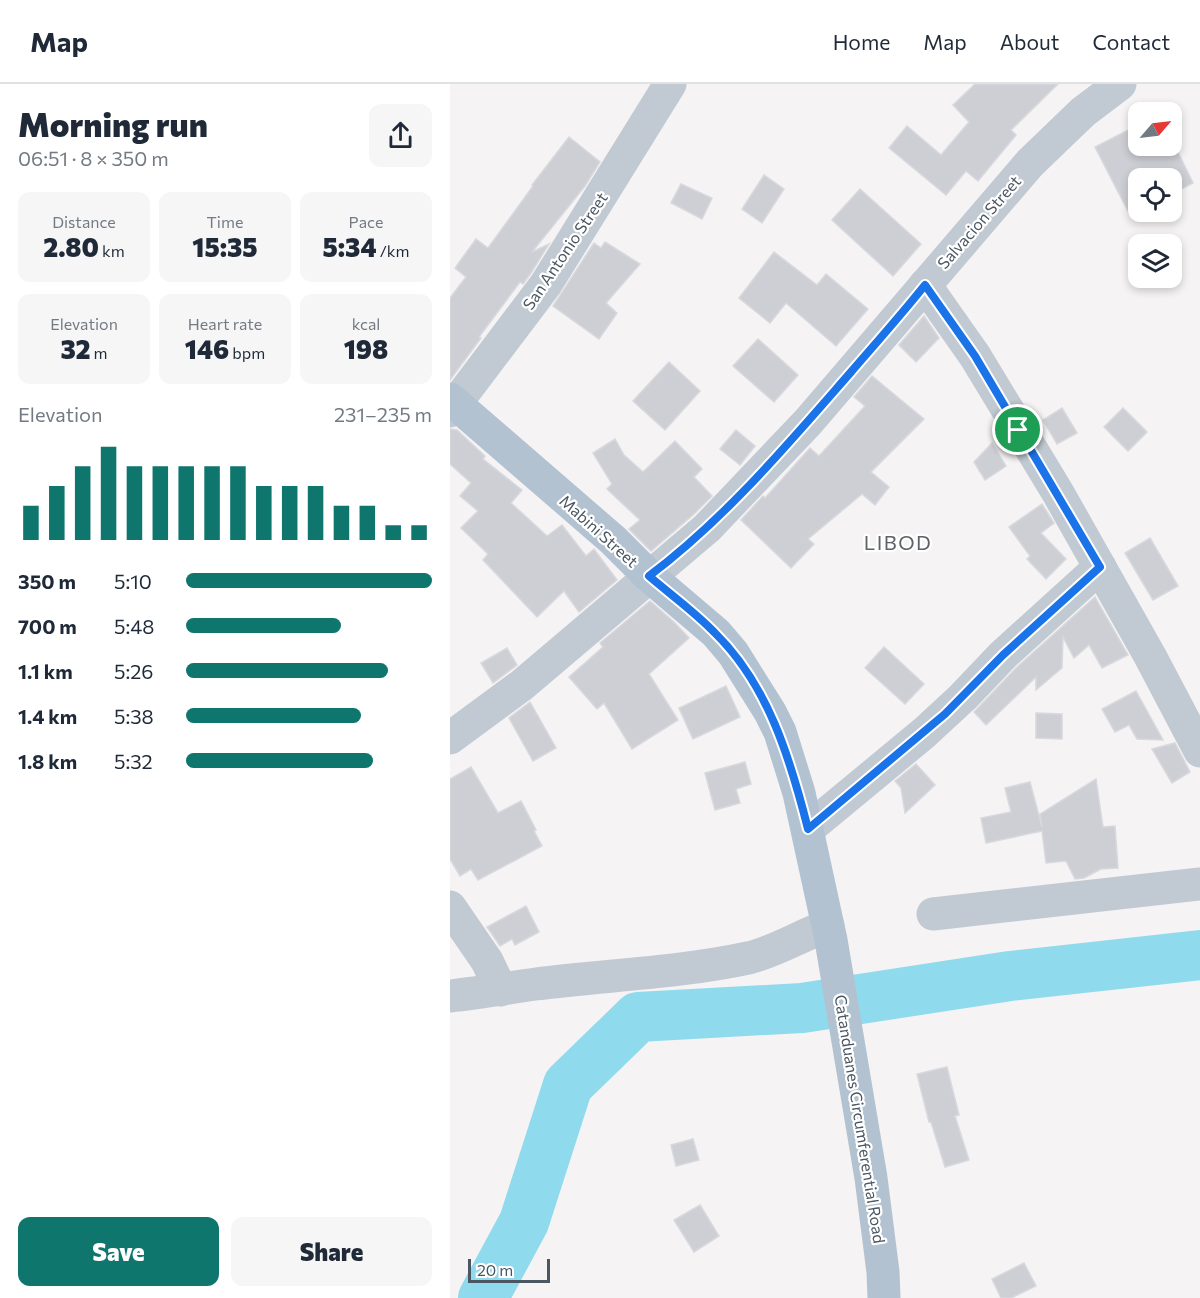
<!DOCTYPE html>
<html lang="en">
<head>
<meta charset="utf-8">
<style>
  body { margin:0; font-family:Commissioner,sans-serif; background:#f6f6f7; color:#1f2937; height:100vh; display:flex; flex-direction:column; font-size:22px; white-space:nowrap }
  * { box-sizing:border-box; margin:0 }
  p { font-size:20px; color:#747a83 }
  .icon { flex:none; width:33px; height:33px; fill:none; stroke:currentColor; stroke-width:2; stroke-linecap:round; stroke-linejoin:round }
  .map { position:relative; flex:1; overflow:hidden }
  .drawer { display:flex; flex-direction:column; background:#fff; width:450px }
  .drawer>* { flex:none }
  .needle { width:39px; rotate:62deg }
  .controls { position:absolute; left:678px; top:18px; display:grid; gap:12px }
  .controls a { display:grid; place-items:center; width:54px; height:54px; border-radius:12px; background:#fff; box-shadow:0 3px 9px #0003; font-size:30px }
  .scale { position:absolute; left:18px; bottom:15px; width:82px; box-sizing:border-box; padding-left:6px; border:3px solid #4a5661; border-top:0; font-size:16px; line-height:21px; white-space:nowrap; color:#4a5661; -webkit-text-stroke:4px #fff; paint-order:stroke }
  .pin { position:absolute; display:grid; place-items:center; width:51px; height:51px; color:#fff; margin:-26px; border:3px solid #fff; border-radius:50%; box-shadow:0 2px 6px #0007 }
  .round { display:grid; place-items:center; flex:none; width:63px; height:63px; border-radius:12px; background:#f6f6f7 }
  .head { display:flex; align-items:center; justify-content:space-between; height:102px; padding:0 18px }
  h1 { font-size:33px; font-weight:800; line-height:45px }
  .figures { display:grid; grid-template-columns:repeat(3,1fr); gap:9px; height:102px; padding:6px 18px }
  .figures div { display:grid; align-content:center; border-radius:12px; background:#f6f6f7; text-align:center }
  .figures b { font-size:26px; font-weight:800 }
  .figures small { font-size:16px; font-weight:400 }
  .figures p { font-size:16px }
  .chart { height:168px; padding:12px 18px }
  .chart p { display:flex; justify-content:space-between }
  .chart svg { width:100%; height:108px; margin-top:6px; stroke:#0f766e; stroke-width:6 }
  .action { display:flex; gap:12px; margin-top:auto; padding:12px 18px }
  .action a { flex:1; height:69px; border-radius:12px; background:#0f766e; color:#fff; font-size:24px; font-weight:800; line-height:69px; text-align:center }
  .action a+a { background:#f6f6f7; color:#1f2937 }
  ul { padding:0 18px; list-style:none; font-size:20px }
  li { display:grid; grid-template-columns:96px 72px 1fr; align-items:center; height:45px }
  li i { height:15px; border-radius:8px; background:#0f766e }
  header { display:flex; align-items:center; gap:36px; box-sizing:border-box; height:84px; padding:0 30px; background:#fff; border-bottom:2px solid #e0e1e3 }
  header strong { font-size:28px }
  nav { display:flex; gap:33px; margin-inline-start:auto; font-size:21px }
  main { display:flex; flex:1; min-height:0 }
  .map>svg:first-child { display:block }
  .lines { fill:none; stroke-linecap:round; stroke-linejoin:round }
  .river { stroke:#90daee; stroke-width:50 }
  .building { fill:#cdcfd5; stroke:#d7d9de; stroke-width:1.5 }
  .minor { stroke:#c1cad2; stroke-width:33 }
  .major { stroke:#b3c2d1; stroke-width:33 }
  .route-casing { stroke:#fff; stroke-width:12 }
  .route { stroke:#1a73e8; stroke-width:8 }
  .labels { text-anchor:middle; stroke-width:4.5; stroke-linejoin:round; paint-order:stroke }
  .street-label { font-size:16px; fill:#4a5661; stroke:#fff }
  .quarter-label { font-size:20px; letter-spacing:1.5px; fill:#5f6368; stroke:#fff }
</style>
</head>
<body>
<header>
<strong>Map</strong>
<nav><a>Home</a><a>Map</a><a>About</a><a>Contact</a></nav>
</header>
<main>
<section class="drawer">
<div class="head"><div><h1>Morning run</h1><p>06:51 · 8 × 350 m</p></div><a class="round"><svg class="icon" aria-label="share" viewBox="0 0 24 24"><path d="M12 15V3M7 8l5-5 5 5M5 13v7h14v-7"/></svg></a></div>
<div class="figures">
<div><p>Distance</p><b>2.80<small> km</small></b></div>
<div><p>Time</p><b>15:35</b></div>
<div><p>Pace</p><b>5:34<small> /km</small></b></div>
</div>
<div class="figures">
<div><p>Elevation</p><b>32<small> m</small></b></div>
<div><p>Heart rate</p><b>146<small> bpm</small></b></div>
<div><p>kcal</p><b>198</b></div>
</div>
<div class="chart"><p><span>Elevation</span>231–235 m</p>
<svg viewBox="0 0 160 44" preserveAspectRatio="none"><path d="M5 44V30M15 44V22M25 44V14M35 44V6M45 44V14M55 44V14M65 44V14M75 44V14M85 44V14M95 44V22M105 44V22M115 44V22M125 44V30M135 44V30M145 44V38M155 44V38"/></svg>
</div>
<ul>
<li><b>350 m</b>5:10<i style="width:100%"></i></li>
<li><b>700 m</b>5:48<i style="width:63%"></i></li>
<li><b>1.1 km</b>5:26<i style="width:82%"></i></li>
<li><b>1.4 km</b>5:38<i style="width:71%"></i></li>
<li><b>1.8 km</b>5:32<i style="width:76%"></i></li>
</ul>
<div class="action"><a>Save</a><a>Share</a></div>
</section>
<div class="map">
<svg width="750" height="1214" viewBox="0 0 750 1214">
  <rect width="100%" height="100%" fill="#f5f3f3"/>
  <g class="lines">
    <polyline class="river" points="33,1214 74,1138 118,1001 188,933 352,924 560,892 750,871"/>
  </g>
  <g class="building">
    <polygon points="525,0 608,0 561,46 566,51 528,97 516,87 496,111 439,64 457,42 491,71 519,38 503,21"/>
    <polygon points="688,41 688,62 722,62 722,56 743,99 722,110 722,94 688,94 688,127 680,131 645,63"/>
    <polygon points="119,53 150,78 135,102 82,168 99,160 81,189 73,200 70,198 29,253 31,254 0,296 0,214 16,193 5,184 26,155 38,164 83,102 82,101"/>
    <polygon points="314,91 334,105 312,139 292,125"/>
    <polygon points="231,100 262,114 252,135 221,119"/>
    <polygon points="410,105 471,160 443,192 382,136"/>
    <polygon points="155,158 190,180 156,219 167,229 149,255 103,222 144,159 151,164"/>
    <polygon points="324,168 367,201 376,190 418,225 386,262 336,219 320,239 289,214"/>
    <polygon points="474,232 489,254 466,278 449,261"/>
    <polygon points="308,255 348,291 324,318 283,282"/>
    <polygon points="219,278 250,307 215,346 183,317"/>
    <polygon points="422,292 474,335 421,388 439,403 425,421 412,410 358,455 364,460 341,484 291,436 313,412 315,414 360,364 369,372 415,322 404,313"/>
    <polygon points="612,324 627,349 607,360 593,336"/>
    <polygon points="673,324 697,348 678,367 654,343"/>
    <polygon points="0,345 7,346 35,372 33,375 72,406 61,419 97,452 112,441 136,472 144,465 167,496 129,528 114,507 87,533 33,476 38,470 11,444 28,427 10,412 21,399 0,380"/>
    <polygon points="286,346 305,362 290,381 270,365"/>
    <polygon points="165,355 174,371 193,388 225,357 252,385 244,393 262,412 244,430 201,467 179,445 190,436 157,405 162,400 143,369"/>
    <polygon points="542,359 556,382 535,396 524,378"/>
    <polygon points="592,420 604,439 591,449 616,475 596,495 577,475 580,472 559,443"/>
    <polygon points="700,454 728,502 703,516 675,469"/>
    <polygon points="645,513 678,571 652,584 639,561 624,574 613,553 612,584 586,606 586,593 536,641 524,628 566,584"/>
    <polygon points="200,517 224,538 239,554 199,590 228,636 182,665 154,619 147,625 119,593 153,563 150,559"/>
    <polygon points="434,563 474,600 455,620 415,584"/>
    <polygon points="57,564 67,581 43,599 31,579"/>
    <polygon points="276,602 290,633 243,655 229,624"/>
    <polygon points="686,607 713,656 687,655 679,641 665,648 652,625"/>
    <polygon points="80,618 106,664 83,677 59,634"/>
    <polygon points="586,629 612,630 612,655 586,654"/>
    <polygon points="725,659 740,688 722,699 702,665"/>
    <polygon points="295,678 301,700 286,705 290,719 265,726 255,689"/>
    <polygon points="466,680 485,701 455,729 451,704 445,697"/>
    <polygon points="21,683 48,729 71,717 86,746 84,747 92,762 28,796 21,785 10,792 0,775 0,695"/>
    <polygon points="646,695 653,743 665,742 668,784 651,785 634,794 625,795 616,777 596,779 592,747 536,759 531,734 561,728 555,704 580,698 592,743 590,730"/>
    <polygon points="76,822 89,848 65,861 62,855 50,862 37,843"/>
    <polygon points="497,983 509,1031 505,1032 519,1076 495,1083 481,1038 479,1038 467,990"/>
    <polygon points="243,1055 249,1076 226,1082 221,1061"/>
    <polygon points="250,1121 269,1152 244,1168 224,1136"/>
    <polygon points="574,1179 586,1202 561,1214 551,1214 542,1195"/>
  </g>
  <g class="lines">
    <g class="minor">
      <polyline points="475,201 525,272 608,409 700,572 750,667"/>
      <polyline points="0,327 96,200 220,0"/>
      <polyline points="0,654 72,601 257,444 358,338 580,79 633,28 670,0"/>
      <polyline points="358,745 474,649 513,613 553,571 650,483"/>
      <polyline points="0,823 37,877 51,906"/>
      <polyline points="483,830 750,800"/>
      <path d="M0 912C29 909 57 904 86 900 156 891 228 889 298 874 325 868 351 851 378 842"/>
    </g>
    <polyline class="major" points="0,315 163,456 199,492 266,549 283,569 320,628 330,648 349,709 381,856 421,1094 433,1188 434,1214"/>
  </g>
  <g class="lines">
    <defs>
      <path id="route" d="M475 201 525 272 650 483 553 571 495 630 358 745C340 674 318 601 265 549 245 528 221 511 199 492 275 435 338 360 401 288 426 259 451 231 475 201Z"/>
    </defs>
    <use href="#route" class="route-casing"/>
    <use href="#route" class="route"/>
  </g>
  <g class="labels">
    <g class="street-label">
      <text transform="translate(529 138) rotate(-49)" y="6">Salvacion Street</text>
      <text transform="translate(115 167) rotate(-56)" y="6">San Antonio Street</text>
      <text transform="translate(149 447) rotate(42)" y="6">Mabini Street</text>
      <text transform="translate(410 1035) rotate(81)" y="6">Catanduanes Circumferential Road</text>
    </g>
    <g class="quarter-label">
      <text x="448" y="466">LIBOD</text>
    </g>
  </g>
</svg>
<div class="controls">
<a><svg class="needle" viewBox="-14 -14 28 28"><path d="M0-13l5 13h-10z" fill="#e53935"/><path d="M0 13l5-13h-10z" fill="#747a83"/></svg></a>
<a><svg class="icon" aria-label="locate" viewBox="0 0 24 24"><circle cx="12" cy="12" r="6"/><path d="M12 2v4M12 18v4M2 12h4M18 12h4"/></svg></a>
<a><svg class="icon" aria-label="layers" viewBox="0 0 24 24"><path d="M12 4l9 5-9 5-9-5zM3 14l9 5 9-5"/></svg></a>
</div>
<div class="scale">20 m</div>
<div class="pin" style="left:568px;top:346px;background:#1e9e55"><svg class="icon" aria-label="arrive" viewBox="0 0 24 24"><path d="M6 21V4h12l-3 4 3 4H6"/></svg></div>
</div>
</main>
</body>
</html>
